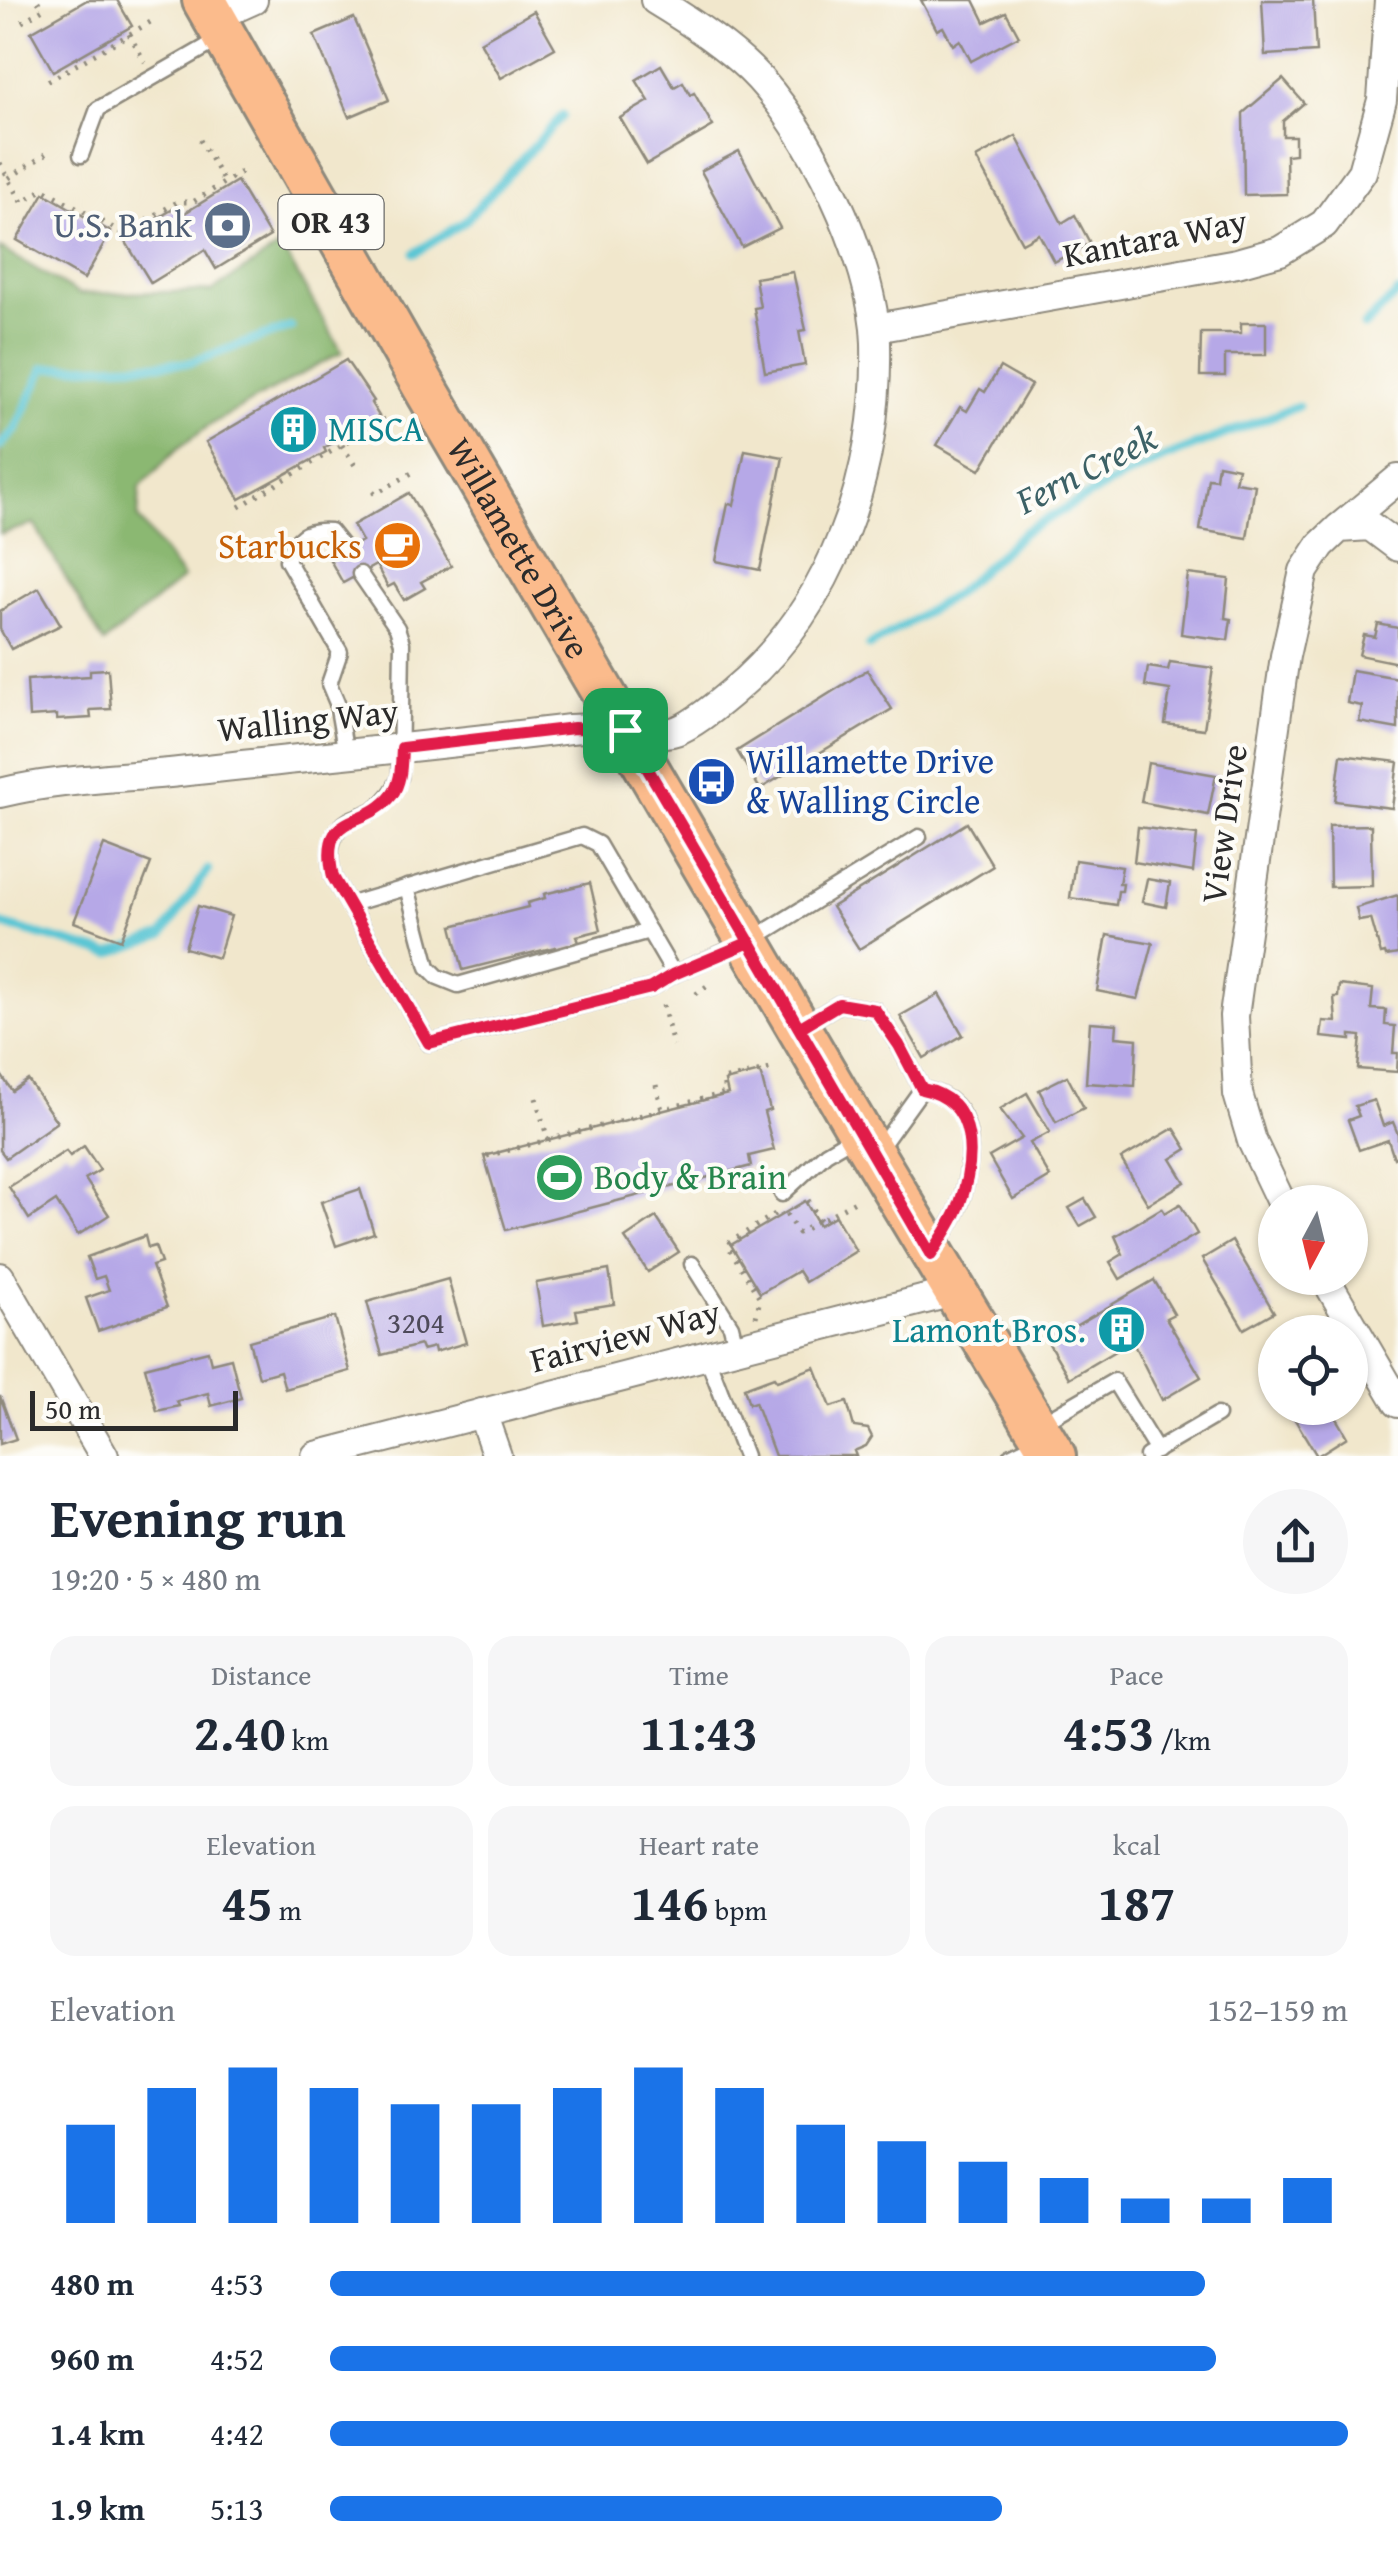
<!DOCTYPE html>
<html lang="en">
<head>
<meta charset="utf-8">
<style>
  body { margin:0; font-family:"Gentium Book Plus",serif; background:#f6f6f7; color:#1f2937; height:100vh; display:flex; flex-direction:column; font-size:38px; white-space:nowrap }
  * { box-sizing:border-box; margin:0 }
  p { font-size:32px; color:#747a83 }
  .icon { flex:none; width:55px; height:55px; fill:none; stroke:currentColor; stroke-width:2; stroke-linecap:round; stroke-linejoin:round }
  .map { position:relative; height:1456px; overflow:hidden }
  .panel { display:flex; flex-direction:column; background:#fff; flex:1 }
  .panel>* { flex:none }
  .needle { width:65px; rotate:187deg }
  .fabs { position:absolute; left:1258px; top:1185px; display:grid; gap:20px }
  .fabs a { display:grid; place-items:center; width:110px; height:110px; border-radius:50%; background:#fff; box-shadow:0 2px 8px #0004; font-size:50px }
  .scale { position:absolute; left:30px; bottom:25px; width:208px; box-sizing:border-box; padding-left:10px; border:5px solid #2b2b2b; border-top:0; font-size:28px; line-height:35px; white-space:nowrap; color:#2b2b2b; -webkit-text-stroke:8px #fdfcf7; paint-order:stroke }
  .pin { position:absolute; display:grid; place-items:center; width:85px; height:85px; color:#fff; margin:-42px; border-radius:20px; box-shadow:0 5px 15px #0006 }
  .round { display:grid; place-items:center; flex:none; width:105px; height:105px; border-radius:52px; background:#f6f6f7 }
  .overview { display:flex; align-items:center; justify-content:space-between; height:170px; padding:0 50px }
  h1 { font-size:55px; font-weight:800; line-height:75px }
  .metrics { display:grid; grid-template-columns:repeat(3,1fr); gap:15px; height:170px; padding:10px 50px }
  .metrics div { display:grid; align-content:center; border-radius:25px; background:#f6f6f7; text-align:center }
  .metrics b { font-size:50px; font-weight:800 }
  .metrics small { font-size:28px; font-weight:400 }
  .metrics p { font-size:28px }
  .chart { height:280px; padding:20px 50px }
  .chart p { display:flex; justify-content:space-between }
  .chart svg { width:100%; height:180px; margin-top:10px; stroke:#1a73e8; stroke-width:6 }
  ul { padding:0 50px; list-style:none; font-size:32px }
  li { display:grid; grid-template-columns:160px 120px 1fr; align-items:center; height:75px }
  li i { height:25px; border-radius:12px; background:#1a73e8 }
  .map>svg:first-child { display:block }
  .forest { fill:#8bb872; stroke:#5b724e; stroke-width:2.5 }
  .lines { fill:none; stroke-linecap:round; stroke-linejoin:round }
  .stream { stroke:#5bc6d4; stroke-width:9 }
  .building { fill:#b6a8e7 }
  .service-casing { stroke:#8e897c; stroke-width:19 }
  .minor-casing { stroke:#8e897c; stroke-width:32 }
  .primary-casing { stroke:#8e897c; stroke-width:48 }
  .path { stroke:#8e897c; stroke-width:5; stroke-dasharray:2.5 8; stroke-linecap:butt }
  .service { stroke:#fff; stroke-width:14 }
  .minor { stroke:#fff; stroke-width:28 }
  .primary { stroke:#fbbb8c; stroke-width:42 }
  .route-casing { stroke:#fff; stroke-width:20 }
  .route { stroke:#e11d48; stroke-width:12 }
  .labels { text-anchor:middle; stroke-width:8; stroke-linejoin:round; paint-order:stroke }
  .number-label { font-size:30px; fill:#4e4a5a }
  .shield { fill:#fdfcf7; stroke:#6a6a68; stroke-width:2.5 }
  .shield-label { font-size:32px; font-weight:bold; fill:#2b2b2b }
  .service-label { font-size:35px; fill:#4e5e75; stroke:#fdfcf7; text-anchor:end }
  .street-label { font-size:35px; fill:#2b2b2b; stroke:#fdfcf7 }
  .culture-label { font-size:35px; fill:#0d838f; stroke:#fdfcf7; text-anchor:start }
  .food-label { font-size:35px; fill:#c56008; stroke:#fdfcf7; text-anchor:end }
  .transit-label { font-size:35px; fill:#164399; stroke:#fdfcf7; text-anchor:start }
  .leisure-label { font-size:35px; fill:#27864d; stroke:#fdfcf7; text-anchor:start }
  .water-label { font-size:38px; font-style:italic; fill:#3c6166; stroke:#fdfcf7 }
</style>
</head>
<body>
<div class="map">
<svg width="1398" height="1456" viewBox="0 0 1398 1456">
  <rect width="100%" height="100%" fill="#fdfcf7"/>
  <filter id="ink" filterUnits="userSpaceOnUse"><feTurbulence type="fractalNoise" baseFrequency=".01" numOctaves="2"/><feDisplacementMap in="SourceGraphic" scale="20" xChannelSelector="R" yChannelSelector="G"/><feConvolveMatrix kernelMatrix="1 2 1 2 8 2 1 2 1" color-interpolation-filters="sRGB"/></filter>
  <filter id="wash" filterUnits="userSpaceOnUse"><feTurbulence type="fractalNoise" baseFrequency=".0048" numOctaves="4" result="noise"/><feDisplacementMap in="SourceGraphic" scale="40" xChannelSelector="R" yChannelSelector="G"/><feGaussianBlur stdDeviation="2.25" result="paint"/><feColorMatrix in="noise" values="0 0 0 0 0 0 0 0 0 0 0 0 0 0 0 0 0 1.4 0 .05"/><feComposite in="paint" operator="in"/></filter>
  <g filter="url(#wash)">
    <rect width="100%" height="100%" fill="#f1e7cc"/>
    <polygon class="forest" points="281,246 342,352 213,423 177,449 140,487 138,518 183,578 104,643 34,524 0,534 0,248 79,294 212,291"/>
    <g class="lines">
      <g class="stream">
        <polyline points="415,253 464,222 562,116"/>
        <polyline points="1364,326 1398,293"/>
        <polyline points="0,446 15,430 44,368 189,363 291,327"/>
        <polyline points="869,646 954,595 1024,532 1107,485 1169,456 1298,406"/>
        <polyline points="0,924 110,954 163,935 208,870"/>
      </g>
    </g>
    <g id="blocks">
      <g class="building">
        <polygon points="87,0 117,0 132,26 53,71 31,32"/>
        <polygon points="921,0 974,0 985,22 1006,12 1019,36 971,61 960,40 953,45 943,27 937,30"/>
        <polygon points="1262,0 1313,0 1316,52 1265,55"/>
        <polygon points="534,11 555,48 501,78 480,42"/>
        <polygon points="354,18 389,100 349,117 314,35"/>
        <polygon points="661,65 674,87 683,82 690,95 694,93 713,126 647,164 620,118 649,101 636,80"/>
        <polygon points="1283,79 1304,103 1283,121 1283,136 1295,136 1295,154 1286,155 1287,194 1244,195 1243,113"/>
        <polygon points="1016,136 1062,223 1075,215 1090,243 1054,262 1039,234 1022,243 976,158"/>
        <polygon points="739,151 780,228 742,247 701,171"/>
        <polygon points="237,181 270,236 216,269 205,250 151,283 124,239 178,206 183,214"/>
        <polygon points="44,193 111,232 84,279 17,240"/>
        <polygon points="793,272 806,330 799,331 805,365 765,372 754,308 760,307 755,278"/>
        <polygon points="1241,323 1266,323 1266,355 1225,355 1225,376 1200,376 1201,333 1241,333"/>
        <polygon points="346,360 374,401 371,403 379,416 324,448 326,452 240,499 206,442"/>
        <polygon points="1000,367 1031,385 980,470 937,445 960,407 967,411 980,389 985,392"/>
        <polygon points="745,450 783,457 760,570 716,561 728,504 734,505"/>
        <polygon points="1218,464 1238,468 1235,482 1255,485 1247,538 1200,530 1208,478 1216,479"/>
        <polygon points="409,493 451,566 421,582 425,588 404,600 394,584 388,587 376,565 343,583 330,560 362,541 353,525"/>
        <polygon points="1188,574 1229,579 1225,618 1231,619 1228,640 1181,634"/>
        <polygon points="39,588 61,625 11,649 0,629 0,611"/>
        <polygon points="1378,624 1398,628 1398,663 1359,655 1364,635 1375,637"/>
        <polygon points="1170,662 1213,668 1204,729 1165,724 1170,690 1145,686 1148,667 1168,670"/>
        <polygon points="108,669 111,709 90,710 91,718 57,720 57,715 29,717 27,680 90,676 90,670"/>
        <polygon points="867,670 892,709 760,789 737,751"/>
        <polygon points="1352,670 1398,678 1398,729 1359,722 1362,706 1347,703"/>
        <polygon points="1341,755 1398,762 1392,808 1335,801"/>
        <polygon points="1148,763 1216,775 1208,815 1141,802"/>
        <polygon points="967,823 993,866 859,949 832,907"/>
        <polygon points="1371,825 1372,886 1330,887 1329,826"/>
        <polygon points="1138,827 1197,835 1193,872 1134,862"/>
        <polygon points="104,845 151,863 121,940 74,922"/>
        <polygon points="1075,860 1122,867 1119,884 1123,884 1122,891 1118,891 1116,905 1070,898"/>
        <polygon points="1147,879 1170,883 1166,907 1142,902"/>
        <polygon points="590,883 601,930 577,936 580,946 556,952 555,947 463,970 452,926 528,907 527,903 545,898 544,894"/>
        <polygon points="1398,895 1398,954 1386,956 1385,953 1381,954 1371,919 1359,921 1356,908"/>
        <polygon points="198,906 231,916 218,958 185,948"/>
        <polygon points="1107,935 1153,943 1138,999 1097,991"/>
        <polygon points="1339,985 1373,989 1371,1009 1386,1010 1385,1025 1395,1026 1393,1053 1398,1053 1397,1072 1358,1069 1361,1036 1351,1035 1351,1040 1321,1037 1323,1021 1336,1022 1334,997 1338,997"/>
        <polygon points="939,994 963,1035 924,1058 900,1016"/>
        <polygon points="1090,1022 1117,1024 1116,1037 1137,1039 1135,1086 1086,1083"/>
        <polygon points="760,1072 770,1110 764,1112 774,1150 749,1156 751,1166 506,1230 484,1156 728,1094 725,1081"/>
        <polygon points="0,1073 12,1091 28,1080 57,1122 6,1158 0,1150"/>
        <polygon points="1067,1076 1084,1108 1056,1122 1039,1090"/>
        <polygon points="1027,1093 1050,1132 1030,1143 1050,1177 1013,1199 989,1157 1022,1138 1000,1109"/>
        <polygon points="1374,1100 1383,1126 1393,1122 1398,1134 1398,1156 1394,1158 1388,1140 1359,1150 1348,1120 1359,1116 1355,1106"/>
        <polygon points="1174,1128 1187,1149 1171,1159 1185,1182 1148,1204 1121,1159"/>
        <polygon points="84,1146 100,1170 85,1179 109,1215 78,1235 56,1201 29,1219 9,1187 66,1151 70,1156"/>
        <polygon points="360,1189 374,1233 336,1246 321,1202"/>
        <polygon points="1085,1199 1096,1217 1080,1226 1069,1208"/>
        <polygon points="805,1201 819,1225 835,1216 856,1251 805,1282 798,1271 760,1293 731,1245"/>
        <polygon points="1180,1204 1197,1234 1120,1279 1110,1262 1123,1254 1115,1236 1162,1208 1165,1213"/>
        <polygon points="656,1217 679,1252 648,1272 625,1238"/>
        <polygon points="145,1236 148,1248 155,1246 161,1263 152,1266 167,1307 98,1331 86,1298 109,1290 104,1276 95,1279 87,1257"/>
        <polygon points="1232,1241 1274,1312 1244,1329 1202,1259"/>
        <polygon points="609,1270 614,1304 576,1310 578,1320 543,1326 536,1283"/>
        <polygon points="448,1279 466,1343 435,1352 434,1347 422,1350 420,1345 382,1355 367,1302"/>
        <polygon points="1154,1280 1174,1314 1166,1318 1201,1377 1162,1400 1132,1341 1069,1378 1048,1342"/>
        <polygon points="335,1317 350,1371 285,1389 280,1371 259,1377 249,1341"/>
        <polygon points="208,1351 211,1363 231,1358 241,1398 211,1406 208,1393 177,1401 179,1406 157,1411 145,1367"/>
        <polygon points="815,1367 831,1407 847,1402 854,1427 868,1429 872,1437 866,1446 854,1451 856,1456 775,1456 755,1402 749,1404 744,1388 774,1377 777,1381"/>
        <polygon points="0,1396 16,1439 0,1444"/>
        <polygon points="1288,1408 1330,1408 1347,1437 1317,1456"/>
      </g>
    </g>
  </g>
  <g filter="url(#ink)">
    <use href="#blocks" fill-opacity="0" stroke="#8e897c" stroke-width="2.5"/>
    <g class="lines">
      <defs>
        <g id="service">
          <polyline points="81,155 98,109 220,39"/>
          <path d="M360 574 397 628 402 643 400 777C394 790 388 800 375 809 368 814 360 815 352 819 328 831 328 854 333 877L429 1043 651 988 674 974 750 941 919 837"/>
          <path d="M346 754 337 703 329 684 340 652 287 560C296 537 305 529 330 531L346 551"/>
          <polyline points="407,887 428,967 438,977 458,985 649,931"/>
          <polyline points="351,904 582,836 598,844 674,974"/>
          <polyline points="804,1025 839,1004 875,1010 899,1045 922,1089"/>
          <path d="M876 1153 922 1089C981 1099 974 1160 960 1204 955 1219 944 1233 937 1246"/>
          <polyline points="782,1194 826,1153 855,1136"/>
          <polyline points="692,1264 731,1326 736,1346"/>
          <polyline points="706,1354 745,1456"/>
          <polyline points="1038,1425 1114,1381 1157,1451"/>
          <polyline points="1010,1456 1039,1442"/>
          <polyline points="1147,1456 1217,1415"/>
        </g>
        <g id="minor">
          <polyline points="215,17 253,0"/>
          <polyline points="876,328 1237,263 1280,251 1324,224 1362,172 1382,100 1389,0"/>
          <polyline points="1339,528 1398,479"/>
          <path d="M0 793C57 779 121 778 179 772 310 757 440 745 570 729 603 725 640 738 672 732 688 729 718 704 731 693 833 608 879 474 876 343 874 261 809 126 750 69 722 42 688 20 655 0"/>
          <polyline points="1281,1202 1252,1141 1238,1094 1234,1016 1285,656 1304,571 1321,545 1339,528 1370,526 1398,547"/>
          <polyline points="0,1277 104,1456"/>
          <polyline points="1325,1278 1398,1403"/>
          <polyline points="482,1413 497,1456"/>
          <polyline points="316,1456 953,1292"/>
        </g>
        <g id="primary">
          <path id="s1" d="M204 0 424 386 860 1133 1054 1456"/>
        </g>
      </defs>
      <use href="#service" class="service-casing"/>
      <use href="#minor" class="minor-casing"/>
      <use href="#primary" class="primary-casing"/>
      <g class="path">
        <polyline points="22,22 43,9 37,0"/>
        <polyline points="129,34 145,62"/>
        <polyline points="48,81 154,20"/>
        <polyline points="200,140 224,182"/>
        <polyline points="0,163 22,202 44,189 124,234 177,202 193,202 246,169"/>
        <polyline points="9,178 46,154"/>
        <polyline points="342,445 356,467"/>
        <polyline points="373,492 375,494 417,470"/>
        <polyline points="239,507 390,416"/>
        <polyline points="696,994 712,982"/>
        <polyline points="663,1005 673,1046"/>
        <polyline points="656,1085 662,1110"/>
        <polyline points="536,1098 548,1140"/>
        <polyline points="487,1156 725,1093 723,1080 774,1068"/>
        <polyline points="808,1200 820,1220"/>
        <polyline points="786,1214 798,1233 855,1201"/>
        <polyline points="756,1317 760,1299 727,1244 775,1214"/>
      </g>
      <use href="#service" class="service"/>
      <use href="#minor" class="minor"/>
      <use href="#primary" class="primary"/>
    </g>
  </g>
  <g class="lines" filter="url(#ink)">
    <defs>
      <path id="route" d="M625 730 574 728 402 748C401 764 402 781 392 795 364 831 318 808 333 877L429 1043 651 988 674 974 750 942 799 1028 839 1004 875 1010 899 1045 922 1089C980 1100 975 1162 959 1206 953 1223 940 1240 931 1255L799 1028C742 928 683 830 625 730"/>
    </defs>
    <use href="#route" class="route-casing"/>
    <use href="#route" class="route"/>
  </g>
  <defs>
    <symbol id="bank-disc" viewBox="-11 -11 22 22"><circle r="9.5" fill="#5c6f8a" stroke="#fdfcf7"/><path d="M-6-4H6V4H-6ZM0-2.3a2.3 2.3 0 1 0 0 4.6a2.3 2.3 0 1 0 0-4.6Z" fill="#fff"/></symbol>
    <symbol id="building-disc" viewBox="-11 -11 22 22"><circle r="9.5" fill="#0f9aa8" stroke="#fdfcf7"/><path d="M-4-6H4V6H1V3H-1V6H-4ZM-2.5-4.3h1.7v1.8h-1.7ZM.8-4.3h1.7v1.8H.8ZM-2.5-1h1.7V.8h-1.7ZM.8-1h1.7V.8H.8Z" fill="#fff"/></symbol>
    <symbol id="cafe-disc" viewBox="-11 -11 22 22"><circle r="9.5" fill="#e8710a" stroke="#fdfcf7"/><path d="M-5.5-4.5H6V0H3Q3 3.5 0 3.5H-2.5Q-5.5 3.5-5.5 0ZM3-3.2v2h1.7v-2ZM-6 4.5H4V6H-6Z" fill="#fff"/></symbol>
    <symbol id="bus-disc" viewBox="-11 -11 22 22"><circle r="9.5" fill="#1a4fb4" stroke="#fdfcf7"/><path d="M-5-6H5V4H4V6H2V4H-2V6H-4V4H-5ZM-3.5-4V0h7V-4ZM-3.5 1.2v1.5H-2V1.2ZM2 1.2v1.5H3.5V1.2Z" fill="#fff"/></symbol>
    <symbol id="stadium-disc" viewBox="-11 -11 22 22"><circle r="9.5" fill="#2e9e5b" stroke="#fdfcf7"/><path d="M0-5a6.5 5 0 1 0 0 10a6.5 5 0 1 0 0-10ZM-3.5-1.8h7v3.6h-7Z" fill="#fff"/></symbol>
  </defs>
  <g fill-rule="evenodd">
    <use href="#bank-disc" x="200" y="198" width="55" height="55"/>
    <use href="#building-disc" x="266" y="402" width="55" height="55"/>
    <use href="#cafe-disc" x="370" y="518" width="55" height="55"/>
    <use href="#bus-disc" x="684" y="754" width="55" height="55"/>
    <use href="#stadium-disc" x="532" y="1150" width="55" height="55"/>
    <use href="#building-disc" x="1094" y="1302" width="55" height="55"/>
  </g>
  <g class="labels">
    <g class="number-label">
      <text x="416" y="1333">3204</text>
    </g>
    <rect class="shield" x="278.5" y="195" width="105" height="54" rx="8"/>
    <g class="shield-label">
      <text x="331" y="233">OR 43</text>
    </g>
    <g class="service-label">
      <text x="192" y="237">U.S. Bank</text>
    </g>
    <g class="street-label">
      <text transform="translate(1155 238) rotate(-11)" y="12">Kantara Way</text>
      <text dy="12" stroke="none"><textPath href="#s1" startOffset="632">Willamette Drive</textPath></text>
      <text transform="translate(308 720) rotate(-6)" y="12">Walling Way</text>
      <text transform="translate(1224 824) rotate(-82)" y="12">View Drive</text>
      <text transform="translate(625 1336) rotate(-15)" y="12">Fairview Way</text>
    </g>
    <g class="culture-label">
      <text x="328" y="441">MISCA</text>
      <text x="1086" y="1342" text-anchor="end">Lamont Bros.</text>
    </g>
    <g class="food-label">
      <text x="362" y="558">Starbucks</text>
    </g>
    <g class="transit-label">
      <text x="746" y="773">Willamette Drive<tspan x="746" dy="40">&amp; Walling Circle</tspan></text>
    </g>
    <g class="leisure-label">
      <text x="594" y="1189">Body &amp; Brain</text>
    </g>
    <g class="water-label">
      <text transform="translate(1086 469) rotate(-27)" y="13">Fern Creek</text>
    </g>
  </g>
</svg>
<div class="fabs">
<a><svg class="needle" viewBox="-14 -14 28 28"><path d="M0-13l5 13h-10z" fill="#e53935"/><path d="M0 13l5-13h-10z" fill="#747a83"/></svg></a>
<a><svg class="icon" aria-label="locate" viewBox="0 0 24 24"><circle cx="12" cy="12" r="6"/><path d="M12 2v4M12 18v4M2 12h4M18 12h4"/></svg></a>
</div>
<div class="scale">50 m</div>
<div class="pin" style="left:625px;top:730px;background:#1e9e55"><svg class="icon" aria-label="arrive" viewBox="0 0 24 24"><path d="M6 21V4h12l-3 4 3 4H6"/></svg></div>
</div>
<section class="panel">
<div class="overview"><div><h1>Evening run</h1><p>19:20 · 5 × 480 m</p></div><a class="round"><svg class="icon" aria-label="share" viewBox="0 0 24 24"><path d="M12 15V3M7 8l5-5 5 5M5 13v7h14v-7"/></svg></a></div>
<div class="metrics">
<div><p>Distance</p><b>2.40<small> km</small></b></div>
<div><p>Time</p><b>11:43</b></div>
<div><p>Pace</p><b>4:53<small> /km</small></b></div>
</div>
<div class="metrics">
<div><p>Elevation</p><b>45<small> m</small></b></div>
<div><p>Heart rate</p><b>146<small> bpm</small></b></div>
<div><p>kcal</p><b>187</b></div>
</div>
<div class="chart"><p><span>Elevation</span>152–159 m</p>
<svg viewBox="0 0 160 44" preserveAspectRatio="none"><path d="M5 44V20M15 44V11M25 44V6M35 44V11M45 44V15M55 44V15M65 44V11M75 44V6M85 44V11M95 44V20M105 44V24M115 44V29M125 44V33M135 44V38M145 44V38M155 44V33"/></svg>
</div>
<ul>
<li><b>480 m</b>4:53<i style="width:86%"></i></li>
<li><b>960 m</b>4:52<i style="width:87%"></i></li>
<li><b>1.4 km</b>4:42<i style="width:100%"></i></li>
<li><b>1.9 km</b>5:13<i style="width:66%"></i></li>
</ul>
</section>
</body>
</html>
